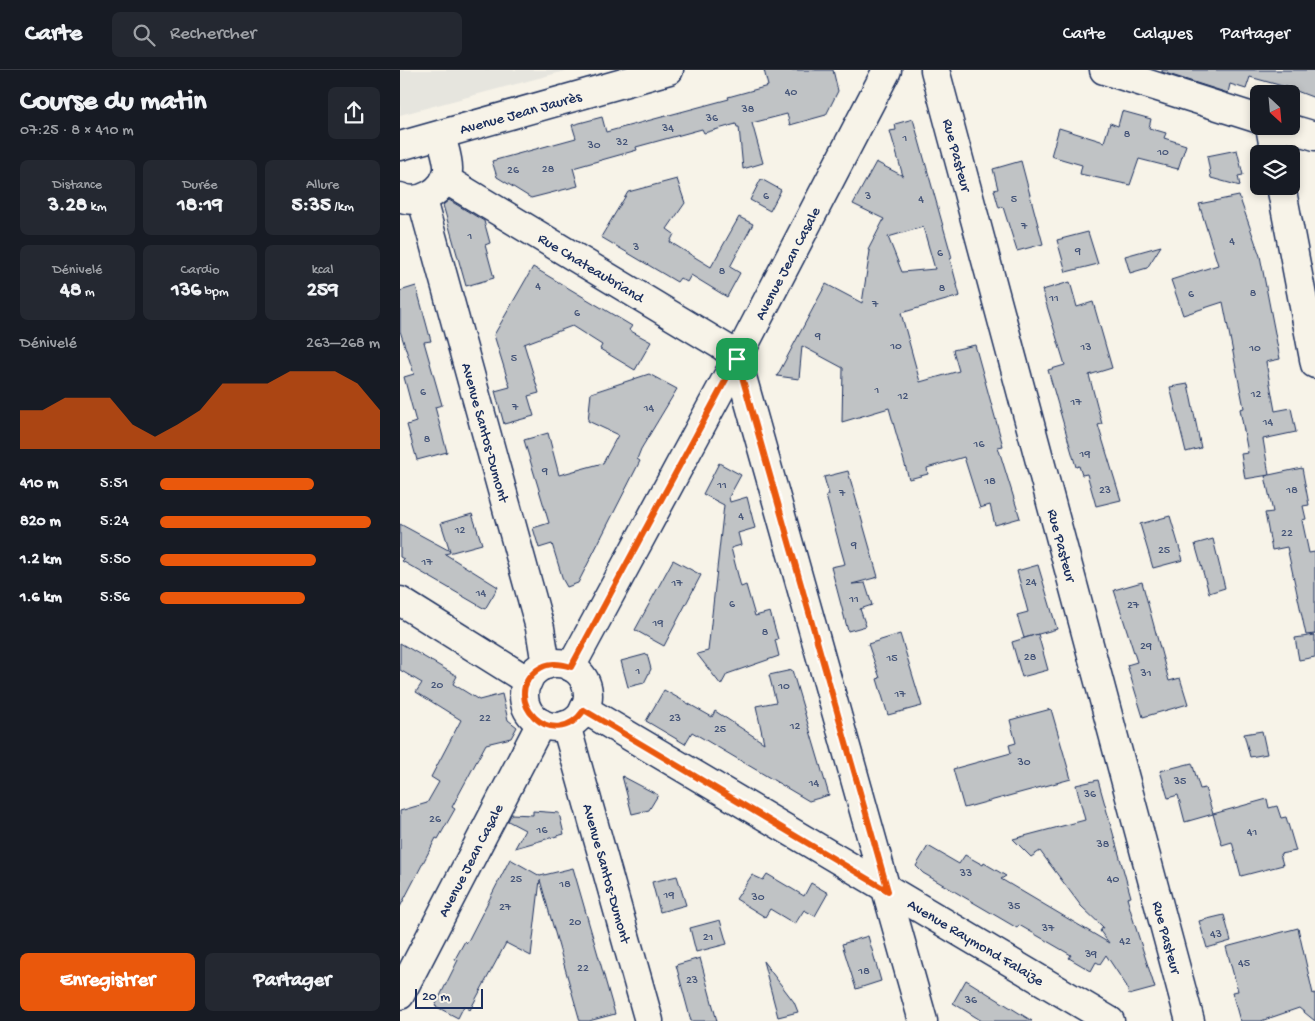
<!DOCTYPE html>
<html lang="fr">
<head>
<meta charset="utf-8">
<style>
  body { margin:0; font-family:"Gochi Hand",sans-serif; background:#242831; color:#f1f3f6; height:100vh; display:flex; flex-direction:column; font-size:19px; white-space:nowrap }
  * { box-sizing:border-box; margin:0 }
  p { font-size:16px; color:#9ea1a6 }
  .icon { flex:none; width:28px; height:28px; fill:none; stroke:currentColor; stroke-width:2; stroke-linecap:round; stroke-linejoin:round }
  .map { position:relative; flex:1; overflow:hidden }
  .side { display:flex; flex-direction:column; background:#171b24; width:400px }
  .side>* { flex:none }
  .needle { width:32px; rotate:154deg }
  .tools { position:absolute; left:850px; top:15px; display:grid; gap:10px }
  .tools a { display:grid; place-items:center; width:50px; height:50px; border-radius:8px; background:#171b24; box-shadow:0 2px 8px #0003; font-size:25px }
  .scale { position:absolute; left:15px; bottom:12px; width:68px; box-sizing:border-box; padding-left:5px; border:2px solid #1b2f5e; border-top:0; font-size:14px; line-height:18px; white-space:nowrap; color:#1b2f5e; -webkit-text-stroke:4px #f7f3e8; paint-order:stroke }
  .pin { position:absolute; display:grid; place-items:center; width:42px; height:42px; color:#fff; margin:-21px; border-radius:10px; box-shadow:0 2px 8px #0006 }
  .round { display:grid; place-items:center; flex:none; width:52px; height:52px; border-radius:8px; background:#242831 }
  .summary { display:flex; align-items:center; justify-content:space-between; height:85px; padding:0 20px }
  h1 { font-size:28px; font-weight:700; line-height:38px }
  .metrics { display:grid; grid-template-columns:repeat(3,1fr); gap:8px; height:85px; padding:5px 20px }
  .metrics div { display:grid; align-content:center; border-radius:8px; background:#242831; text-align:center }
  .metrics b { font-size:21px; font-weight:700 }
  .metrics small { font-size:14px; font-weight:400 }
  .metrics p { font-size:14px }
  .chart { height:140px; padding:10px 20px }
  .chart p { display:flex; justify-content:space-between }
  .chart svg { width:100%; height:90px; margin-top:5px; fill:#ea580c; opacity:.7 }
  .action { display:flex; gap:10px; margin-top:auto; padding:10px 20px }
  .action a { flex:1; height:58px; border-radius:8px; background:#ea580c; color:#fff; font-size:20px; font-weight:700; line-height:58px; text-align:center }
  .action a+a { background:#242831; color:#f1f3f6 }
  ul { padding:0 20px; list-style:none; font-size:16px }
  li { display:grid; grid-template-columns:80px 60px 1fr; align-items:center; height:38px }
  li i { height:12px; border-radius:6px; background:#ea580c }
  header { display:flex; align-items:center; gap:30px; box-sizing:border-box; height:70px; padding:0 25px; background:#171b24; border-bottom:1px solid #363941 }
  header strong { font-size:24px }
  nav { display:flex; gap:28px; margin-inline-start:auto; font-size:18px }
  .search { width:350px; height:45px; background:#242831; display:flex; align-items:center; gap:12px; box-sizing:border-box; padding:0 18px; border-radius:8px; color:#9ea1a6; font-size:19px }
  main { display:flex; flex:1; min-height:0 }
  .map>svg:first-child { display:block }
  .built { fill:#e6e5de }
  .building { fill:#c0c3c5; stroke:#1b2f5e; fill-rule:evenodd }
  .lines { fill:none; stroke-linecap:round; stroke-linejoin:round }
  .street-casing { stroke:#1b2f5e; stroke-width:31 }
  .secondary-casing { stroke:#1b2f5e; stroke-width:31 }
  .street { stroke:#f7f3e8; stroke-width:28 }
  .secondary { stroke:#f7f3e8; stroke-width:28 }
  .route-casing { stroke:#fff; stroke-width:10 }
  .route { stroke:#ea580c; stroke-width:6 }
  .labels { text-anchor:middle; stroke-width:4; stroke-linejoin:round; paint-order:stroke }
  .number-label { font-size:12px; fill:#445478 }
  .street-label { font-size:15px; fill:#1b2f5e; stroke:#f7f3e8 }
</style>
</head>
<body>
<header>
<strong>Carte</strong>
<div class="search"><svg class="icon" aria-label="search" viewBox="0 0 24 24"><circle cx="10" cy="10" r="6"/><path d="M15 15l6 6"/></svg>Rechercher</div>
<nav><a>Carte</a><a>Calques</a><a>Partager</a></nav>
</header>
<main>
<section class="side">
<div class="summary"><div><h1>Course du matin</h1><p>07:25 · 8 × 410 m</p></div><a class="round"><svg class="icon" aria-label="share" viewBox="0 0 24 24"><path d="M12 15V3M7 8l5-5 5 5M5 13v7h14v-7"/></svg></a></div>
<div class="metrics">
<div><p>Distance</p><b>3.28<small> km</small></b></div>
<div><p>Durée</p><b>18:19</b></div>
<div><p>Allure</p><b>5:35<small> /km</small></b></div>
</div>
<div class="metrics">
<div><p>Dénivelé</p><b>48<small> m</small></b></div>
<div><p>Cardio</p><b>136<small> bpm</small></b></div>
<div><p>kcal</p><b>259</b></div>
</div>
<div class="chart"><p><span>Dénivelé</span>263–268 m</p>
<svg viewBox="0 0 160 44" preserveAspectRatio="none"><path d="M0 44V25L10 25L20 19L30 19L40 19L50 32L60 38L70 32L80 25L90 12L100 12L110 12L120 6L130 6L140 6L150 12L160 25V44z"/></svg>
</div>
<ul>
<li><b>410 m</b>5:51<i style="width:70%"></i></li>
<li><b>820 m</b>5:24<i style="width:96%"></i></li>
<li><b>1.2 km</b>5:50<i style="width:71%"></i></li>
<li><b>1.6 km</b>5:56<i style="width:66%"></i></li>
</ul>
<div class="action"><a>Enregistrer</a><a>Partager</a></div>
</section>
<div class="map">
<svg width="915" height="951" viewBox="0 0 915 951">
  <rect width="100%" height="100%" fill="#f7f3e8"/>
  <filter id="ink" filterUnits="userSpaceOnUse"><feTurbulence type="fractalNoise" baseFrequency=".02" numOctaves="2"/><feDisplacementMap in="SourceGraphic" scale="10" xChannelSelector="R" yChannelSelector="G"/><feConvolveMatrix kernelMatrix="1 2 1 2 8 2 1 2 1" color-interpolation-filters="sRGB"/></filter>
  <g filter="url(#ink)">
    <polygon class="built" points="0,0 169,0 0,45"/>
    <g class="building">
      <polygon points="364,0 433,0 438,21 426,45 390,55 387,44 352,53 363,93 343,99 339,57 337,57 336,54 304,63 302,59 236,77 237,80 173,98 178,116 131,128 97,107 92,91 176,68 172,55 202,47 206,62 329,29 328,27 368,16"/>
      <polygon points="762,0 915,0 915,28 886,17 850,7 846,19 830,14 828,23 762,2"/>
      <polygon points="722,41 751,49 749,58 766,63 764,68 786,75 778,99 739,89 730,115 680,104 682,95 651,86 659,58 704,72 710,53 718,56"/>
      <path d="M513 49 552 188 550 189 560 226 501 243 520 312 559 301 553 280 575 275 603 376 598 377 620 448 595 455 590 435 580 438 564 387 527 398 528 404 509 409 489 338 442 352 443 298 402 276 399 309 377 306 426 214 462 233 470 181 468 180 484 149 453 134 476 92 503 106 490 61 496 60 495 54ZM523 157 535 199 502 202 488 167Z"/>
      <polygon points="837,80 843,105 838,106 840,116 811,108 807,86"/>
      <polygon points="621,91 643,174 617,181 603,137 599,138 594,120 598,119 593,99"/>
      <polygon points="277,109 285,133 267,159 274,164 270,172 311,197 339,147 353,154 330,197 340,203 327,227 291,205 287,212 280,208 277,212 201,167 228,122"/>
      <polygon points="361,109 381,120 370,141 350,130"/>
      <polygon points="839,126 860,186 880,289 866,292 875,341 891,338 896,362 863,369 869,405 902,398 909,435 903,436 906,449 902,450 909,483 915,482 915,564 906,565 887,477 872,480 865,443 873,442 865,406 869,405 845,409 841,384 848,383 840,339 844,338 823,232 783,245 771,210 818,195 799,134"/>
      <polygon points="49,130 84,151 90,173 85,175 94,208 66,216 43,135"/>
      <polygon points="688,162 698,194 666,202 657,170"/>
      <polygon points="761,176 747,198 730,203 725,186"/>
      <polygon points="133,197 232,256 229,260 251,272 235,300 200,279 202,275 172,256 124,274 139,323 128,326 134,346 104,354 95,321 110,317 94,265"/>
      <polygon points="670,212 677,237 693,232 712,298 689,305 702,354 698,355 721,430 696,436 687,404 682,405 679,396 676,397 648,300 665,295 642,220"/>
      <polygon points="16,216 31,271 24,272 42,335 35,337 47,382 17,390 7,355 16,352 4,307 14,304 0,261 0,221"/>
      <polygon points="249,304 277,319 241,379 237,389 240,391 178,513 167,517 163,510 152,474 139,478 133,458 149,453 124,370 148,363 159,405 203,393 218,365 188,351 191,323"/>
      <polygon points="788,314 801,378 786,382 770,317"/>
      <polygon points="319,393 341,405 329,427 330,432 347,427 355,458 338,463 341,475 331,478 341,517 346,515 355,546 370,542 378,569 375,570 379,586 327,604 321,615 297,584 308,581 324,435 303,424"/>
      <polygon points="448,401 478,507 452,514 465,513 472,535 460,539 466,556 448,561 431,497 445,494 426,426 429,425 424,407"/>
      <polygon points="72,444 82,474 45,484 98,517 85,539 2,491 4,489 0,487 0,454 50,481 41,453"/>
      <polygon points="770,446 783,490 753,498 740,454"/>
      <polygon points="813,469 825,518 809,523 795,474"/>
      <polygon points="273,490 301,505 264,576 235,560"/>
      <polygon points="638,495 657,559 624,568 617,545 628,542 617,501"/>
      <polygon points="742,512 769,611 780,608 788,634 743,647 727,595 737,592 714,520"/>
      <polygon points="500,564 522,636 488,645 477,609 480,608 468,574"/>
      <polygon points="638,564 648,600 622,607 612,572"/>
      <polygon points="915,565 915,587 899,590 895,568"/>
      <polygon points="0,573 57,606 53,614 79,630 102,624 108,650 117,657 111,668 86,674 52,737 55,739 38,769 36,768 0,837 0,741 27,733 39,712 31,707 61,650 16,622 22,613 0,600"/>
      <polygon points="247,584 251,599 244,613 228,617 221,591"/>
      <polygon points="392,600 429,725 409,731 292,662 285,674 246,651 264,620 312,647 315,641 364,673 356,636 376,632 369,605"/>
      <polygon points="651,639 671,709 564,738 553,699 611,683 609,675 616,673 610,650"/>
      <polygon points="862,661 867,684 850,687 844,664"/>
      <polygon points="792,693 800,719 805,718 813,744 785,752 778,725 768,728 760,701"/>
      <polygon points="222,706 258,725 249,740 232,744"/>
      <polygon points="698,710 731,827 727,828 733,849 755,918 729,925 726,915 706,885 700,894 696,892 691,901 669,888 671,885 619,855 617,858 523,803 516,796 528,776 559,794 565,785 583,795 584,793 606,806 601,809 709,873 700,861 703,857 681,836 640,781 631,787 613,769 685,750 676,715"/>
      <polygon points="867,729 869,738 877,736 881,748 886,747 896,781 880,784 883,795 841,806 832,772 822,775 813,744"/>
      <polygon points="133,741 159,743 164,764 115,778 125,760 108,751 111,744 133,745"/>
      <polygon points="110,789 140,806 173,798 215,944 189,951 180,951 140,810 131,886 106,873 70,940 64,936 58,948 35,936 58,890 55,889 65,871 67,873"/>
      <polygon points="367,804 404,826 411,813 428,823 415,846 404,840 395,854 370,839 365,847 336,829 352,805 363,810"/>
      <polygon points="277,806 286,835 260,842 252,812"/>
      <polygon points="824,845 831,871 807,878 799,851"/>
      <polygon points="320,850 327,874 296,882 290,858"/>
      <polygon points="898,858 913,924 915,923 915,951 899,938 861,951 840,951 832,922 838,921 826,877"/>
      <polygon points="468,866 481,911 456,919 442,874"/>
      <polygon points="300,888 317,951 291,951 276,895"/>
      <polygon points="363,891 394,932 398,942 378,947"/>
      <polygon points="566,910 632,951 582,951 553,933"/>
    </g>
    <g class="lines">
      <defs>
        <g id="street">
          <path id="s1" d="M535 0 790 951"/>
          <polyline points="704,0 859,49"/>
          <polyline points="870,56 875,84"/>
          <polyline points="881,56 915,66"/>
          <path id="s2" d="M45 109 324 277 337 289 523 951"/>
          <polyline points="881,116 915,294"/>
          <path d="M0 127C19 136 45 121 48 100 49 90 43 75 41 65"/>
          <path id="s3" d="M22 130 140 558 146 595"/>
          <polyline points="0,531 128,611"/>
          <circle cx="156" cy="625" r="32"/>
          <path id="s4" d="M171 597 337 289 487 0"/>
          <path id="s5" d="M184 639 710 951"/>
          <path id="s6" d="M166 655 249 951"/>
          <path id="s7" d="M0 925 141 653"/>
        </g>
        <g id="secondary">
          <path id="s8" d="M0 76 269 0"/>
        </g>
      </defs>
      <use href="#street" class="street-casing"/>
      <use href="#secondary" class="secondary-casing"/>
      <use href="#street" class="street"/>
      <use href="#secondary" class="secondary"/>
    </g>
  </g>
  <g class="lines" filter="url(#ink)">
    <defs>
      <path id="route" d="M337 289 488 821 184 640C153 685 99 628 137 600 148 592 159 593 171 597Z"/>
    </defs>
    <use href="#route" class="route-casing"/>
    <use href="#route" class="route"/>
  </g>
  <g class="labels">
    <g class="number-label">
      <text x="391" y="25">40</text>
      <text x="348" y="42">38</text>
      <text x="312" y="51">36</text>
      <text x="268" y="61">34</text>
      <text x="727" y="67">8</text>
      <text x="505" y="71">1</text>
      <text x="222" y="75">32</text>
      <text x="194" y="78">30</text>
      <text x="763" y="85">10</text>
      <text x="148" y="102">28</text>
      <text x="113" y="103">26</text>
      <text x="366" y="129">6</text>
      <text x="468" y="129">3</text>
      <text x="521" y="132">4</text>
      <text x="614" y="132">5</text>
      <text x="624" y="159">7</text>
      <text x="70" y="169">1</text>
      <text x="832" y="174">4</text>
      <text x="236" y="180">3</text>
      <text x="678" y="184">9</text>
      <text x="540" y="186">6</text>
      <text x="322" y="204">8</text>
      <text x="138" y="219">4</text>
      <text x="542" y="221">8</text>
      <text x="853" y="226">8</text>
      <text x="791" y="227">6</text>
      <text x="654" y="231">11</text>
      <text x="475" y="237">7</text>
      <text x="177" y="246">6</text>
      <text x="418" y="269">9</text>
      <text x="496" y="279">10</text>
      <text x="686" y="280">13</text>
      <text x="855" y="281">10</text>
      <text x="114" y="291">5</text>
      <text x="477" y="323">1</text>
      <text x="23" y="325">6</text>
      <text x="856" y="327">12</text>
      <text x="503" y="329">12</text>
      <text x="676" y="335">17</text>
      <text x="115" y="340">7</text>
      <text x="249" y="341">14</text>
      <text x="868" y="355">14</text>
      <text x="27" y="372">8</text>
      <text x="579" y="377">16</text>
      <text x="685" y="387">19</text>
      <text x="145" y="404">9</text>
      <text x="590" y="414">18</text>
      <text x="322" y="418">11</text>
      <text x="705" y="423">23</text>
      <text x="892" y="423">18</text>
      <text x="442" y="426">7</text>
      <text x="341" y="449">4</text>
      <text x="60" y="463">12</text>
      <text x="887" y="466">22</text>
      <text x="454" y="478">9</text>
      <text x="764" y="483">25</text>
      <text x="27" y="495">17</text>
      <text x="631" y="515">24</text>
      <text x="277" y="516">17</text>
      <text x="81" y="526">14</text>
      <text x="454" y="532">11</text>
      <text x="332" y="537">6</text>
      <text x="733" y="538">27</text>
      <text x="258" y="556">19</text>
      <text x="365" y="565">8</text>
      <text x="746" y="579">29</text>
      <text x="630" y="590">28</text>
      <text x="492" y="591">15</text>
      <text x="238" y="604">1</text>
      <text x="746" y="606">31</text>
      <text x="37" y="618">20</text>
      <text x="384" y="619">10</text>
      <text x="500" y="627">17</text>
      <text x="85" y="651">22</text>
      <text x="275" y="651">23</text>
      <text x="395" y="659">12</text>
      <text x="320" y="662">25</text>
      <text x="624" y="695">30</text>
      <text x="780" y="714">35</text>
      <text x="414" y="716">14</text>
      <text x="690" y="727">36</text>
      <text x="35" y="752">26</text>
      <text x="142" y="763">16</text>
      <text x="852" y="765">41</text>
      <text x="703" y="777">38</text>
      <text x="566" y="806">33</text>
      <text x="116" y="812">25</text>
      <text x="713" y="812">40</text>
      <text x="165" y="817">18</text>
      <text x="269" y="828">19</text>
      <text x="358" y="830">30</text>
      <text x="614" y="839">35</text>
      <text x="105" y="840">27</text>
      <text x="175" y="855">20</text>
      <text x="648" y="861">37</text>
      <text x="816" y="867">43</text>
      <text x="308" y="870">21</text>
      <text x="725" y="874">42</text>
      <text x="691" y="887">39</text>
      <text x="844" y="896">45</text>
      <text x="183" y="901">22</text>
      <text x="464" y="904">18</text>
      <text x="292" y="913">23</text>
      <text x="571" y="933">36</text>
    </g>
    <g class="street-label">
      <text dy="5" stroke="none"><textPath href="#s8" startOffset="125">Avenue Jean Jaurès</textPath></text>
      <text dy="5" stroke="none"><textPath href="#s1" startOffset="88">Rue Pasteur</textPath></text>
      <text dy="5" stroke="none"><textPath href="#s4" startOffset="458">Avenue Jean Casale</textPath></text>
      <text dy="5" stroke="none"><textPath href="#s2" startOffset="171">Rue Chateaubriand</textPath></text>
      <text dy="5" stroke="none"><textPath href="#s3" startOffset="241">Avenue Santos-Dumont</textPath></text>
      <text dy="5" stroke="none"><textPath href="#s1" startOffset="492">Rue Pasteur</textPath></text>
      <text dy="5" stroke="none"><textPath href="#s7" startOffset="152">Avenue Jean Casale</textPath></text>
      <text dy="5" stroke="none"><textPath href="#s6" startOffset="154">Avenue Santos-Dumont</textPath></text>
      <text dy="5" stroke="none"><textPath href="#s1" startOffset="898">Rue Pasteur</textPath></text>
      <text dy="5" stroke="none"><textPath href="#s5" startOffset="456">Avenue Raymond Falaize</textPath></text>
    </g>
  </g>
</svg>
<div class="tools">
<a><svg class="needle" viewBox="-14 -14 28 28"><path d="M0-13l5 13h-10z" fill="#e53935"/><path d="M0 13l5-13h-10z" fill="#9ea1a6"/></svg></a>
<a><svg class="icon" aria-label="layers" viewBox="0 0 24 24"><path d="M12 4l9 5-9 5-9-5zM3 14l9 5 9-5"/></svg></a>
</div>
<div class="scale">20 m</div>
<div class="pin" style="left:337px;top:289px;background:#1e9e55"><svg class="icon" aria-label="arrive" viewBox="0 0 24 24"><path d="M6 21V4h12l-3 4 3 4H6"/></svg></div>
</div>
</main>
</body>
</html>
